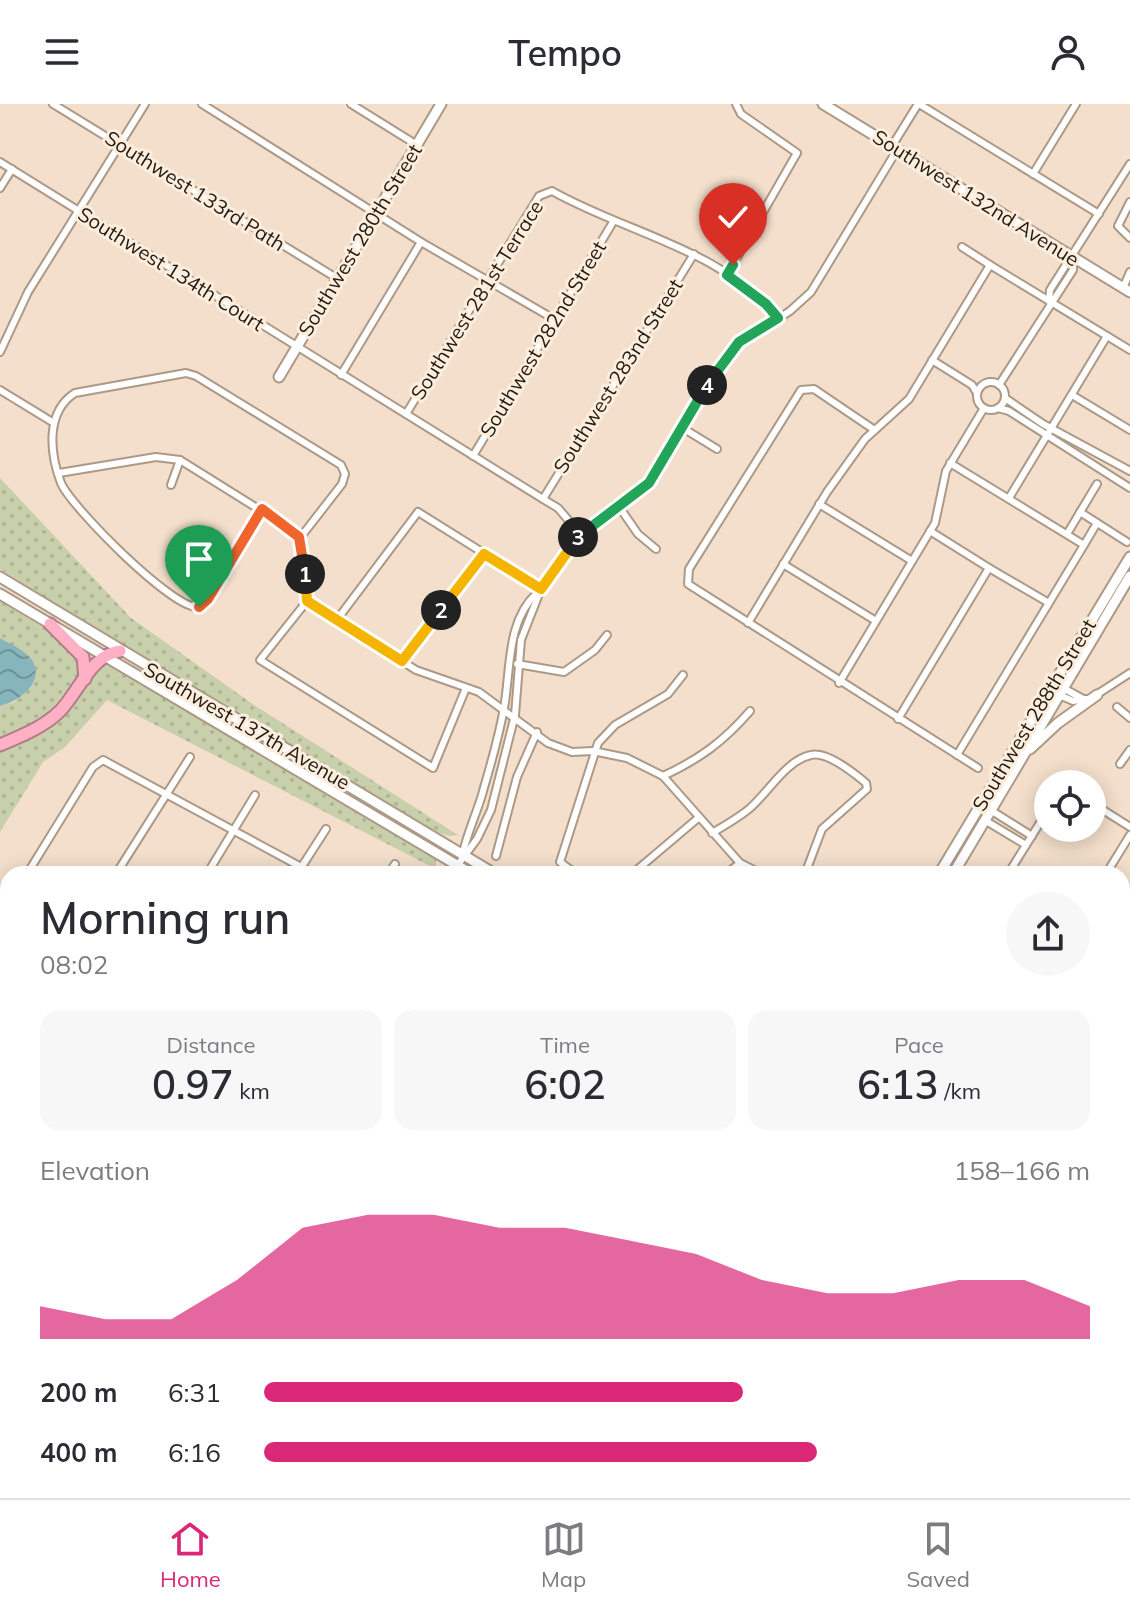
<!DOCTYPE html>
<html lang="en">
<head>
<meta charset="utf-8">
<style>
  body { margin:0; font-family:Mulish,sans-serif; background:#f7f7f7; color:#2b2b33; height:100vh; display:flex; flex-direction:column; font-size:30px; white-space:nowrap }
  * { box-sizing:border-box; margin:0 }
  p { font-size:26px; color:#7c7c81 }
  .icon { flex:none; width:44px; height:44px; fill:none; stroke:currentColor; stroke-width:2; stroke-linecap:round; stroke-linejoin:round }
  .map { position:relative; flex:1; overflow:hidden }
  .sheet { position:absolute; left:0px; top:762px; width:1130px; height:632px; display:flex; flex-direction:column; background:#fff; border-radius:24px 24px 0 0; box-shadow:0 4px 20px #0003 }
  .sheet>* { flex:none }
  .buttons { position:absolute; left:1034px; top:666px; display:grid; gap:16px }
  .buttons a { display:grid; place-items:center; width:72px; height:72px; border-radius:50%; background:#fff; box-shadow:0 4px 20px #0003; font-size:40px }
  .pin { position:absolute; display:grid; place-items:center; width:68px; height:68px; color:#fff; margin:-82px -34px; border-radius:50% 50% 50% 0; rotate:-45deg; box-shadow:0 0 8px #0007 }
  .pin .icon { rotate:45deg }
  .km { position:absolute; width:40px; height:40px; margin:-20px; border-radius:50%; background:#222; color:#fff; font-size:22px; line-height:40px; text-align:center }
  .round { display:grid; place-items:center; flex:none; width:84px; height:84px; border-radius:42px; background:#f7f7f7 }
  .headline { display:flex; align-items:center; justify-content:space-between; height:136px; padding:0 40px }
  h1 { font-size:44px; font-weight:600; line-height:60px }
  .figures { display:grid; grid-template-columns:repeat(3,1fr); gap:12px; height:136px; padding:8px 40px }
  .figures div { display:grid; align-content:center; border-radius:20px; background:#f7f7f7; text-align:center }
  .figures b { font-size:40px; font-weight:600 }
  .figures small { font-size:22px; font-weight:400 }
  .figures p { font-size:22px }
  .chart { height:224px; padding:16px 40px }
  .chart p { display:flex; justify-content:space-between }
  .chart svg { width:100%; height:144px; margin-top:8px; fill:#db2777; opacity:.7 }
  ul { padding:0 40px; list-style:none; font-size:26px }
  li { display:grid; grid-template-columns:128px 96px 1fr; align-items:center; height:60px }
  li i { height:20px; border-radius:10px; background:#db2777 }
  header { display:flex; justify-content:space-between; align-items:center; height:104px; padding:0 40px; background:#fff; font-size:36px; font-weight:600 }
  .dock { display:flex; justify-content:space-around; align-items:center; height:112px; border-top:2px solid #e1e1e2; background:#fff; font-size:22px; color:#7c7c81 }
  .dock a { display:grid; justify-items:center; gap:4px }
  .dock .selected { color:#db2777 }
  .map>svg:first-child { display:block }
  .grass { fill:url(#grass-dots) }
  .forest { fill:url(#forest-firs) }
  .water { fill:url(#water-waves) }
  .lines { fill:none; stroke-linecap:round; stroke-linejoin:round }
  .street-casing { stroke:#ac9a87; stroke-width:10 }
  .secondary-casing { stroke:#ac9a87; stroke-width:13 }
  .highway-casing { stroke:#b07c86; stroke-width:15 }
  .street { stroke:#fff; stroke-width:6 }
  .secondary { stroke:#fff; stroke-width:9 }
  .highway { stroke:#feb1c4; stroke-width:11 }
  .split-1-casing { stroke:#fff; stroke-width:16 }
  .split-2-casing { stroke:#fff; stroke-width:16 }
  .split-3-casing { stroke:#fff; stroke-width:16 }
  .split-4-casing { stroke:#fff; stroke-width:16 }
  .split-5-casing { stroke:#fff; stroke-width:16 }
  .split-1 { stroke:#f0652b; stroke-width:10 }
  .split-2 { stroke:#f5b400; stroke-width:10 }
  .split-3 { stroke:#f5b400; stroke-width:10 }
  .split-4 { stroke:#22a559; stroke-width:10 }
  .split-5 { stroke:#22a559; stroke-width:10 }
  .labels { text-anchor:middle; stroke-width:6; stroke-linejoin:round; paint-order:stroke }
  .street-label { font-size:20px; fill:#1f1912; stroke:#fdeddd }
</style>
</head>
<body>
<header><svg class="icon" aria-label="menu" viewBox="0 0 24 24"><path d="M4 6h16M4 12h16M4 18h16"/></svg>Tempo<svg class="icon" aria-label="person" viewBox="0 0 24 24"><circle cx="12" cy="8" r="4"/><path d="M4 21q1-7 8-7t8 7"/></svg></header>
<div class="map">
<svg width="1130" height="1394" viewBox="0 0 1130 1394">
  <defs>
    <pattern id="grass-dots" width="8" height="8" patternUnits="userSpaceOnUse" patternTransform="scale(2)"><rect width="8" height="8" fill="#c7cfab"/><path d="M2 2h.1M6 6h.1" fill="none" stroke="#aab192" stroke-width="1.8" stroke-linecap="round"/></pattern>
    <pattern id="forest-firs" width="22" height="20" patternUnits="userSpaceOnUse" patternTransform="scale(2)"><rect width="22" height="20" fill="#b1b895"/><path d="M5 1l3.5 6h-7zM16 11l3.5 6h-7z" fill="#8f9578"/></pattern>
    <pattern id="water-waves" width="16" height="10" patternUnits="userSpaceOnUse" patternTransform="scale(2)"><rect width="16" height="10" fill="#87b5bc"/><path d="M0 5q4-4 8 0t8 0" fill="none" stroke="#6e9297"/></pattern>
  </defs>
  <rect width="100%" height="100%" fill="#f3dfcb"/>
  <g class="grass">
    <polygon points="0,374 131,514 254,601 458,731 450,732 433,727 142,554 0,465"/>
    <polygon points="0,497 68,539 80,552 81,569 46,612 0,635 0,602 15,598 25,549 0,534"/>
    <polygon points="104,557 431,749 436,756 436,765 107,596 65,643 43,658 0,728 0,643 30,632"/>
    <polygon points="216,1386 412,1386 421,1394 218,1394"/>
    <polygon points="595,1386 760,1386 759,1394 590,1394"/>
  </g>
  <polygon class="forest" points="90,1386 216,1386 218,1394 85,1394"/>
  <g class="water">
    <path d="M0 534C10 540 25 546 32 556 46 578 18 598 0 602Z"/>
    <polygon points="939,1386 1070,1386 1064,1394 933,1394"/>
  </g>
  <g class="lines">
    <defs>
      <g id="street">
        <polyline points="53,0 338,175"/>
        <polyline points="202,0 421,138 554,215"/>
        <polyline points="351,0 417,41"/>
        <polyline points="919,0 1099,110"/>
        <polyline points="892,42 918,0"/>
        <polyline points="0,58 543,395 558,404 581,431"/>
        <polyline points="1033,70 1076,0"/>
        <polyline points="0,84 12,65"/>
        <polyline points="1130,98 1118,122 1130,134"/>
        <polyline points="990,161 1107,232"/>
        <polyline points="727,171 797,49 741,10 736,0"/>
        <polyline points="1123,184 1130,168"/>
        <polyline points="1049,197 1050,186 1130,60"/>
        <polyline points="0,248 28,188 145,0"/>
        <polyline points="932,256 972,281 977,289"/>
        <polyline points="341,271 421,138"/>
        <circle cx="991" cy="292" r="14"/>
        <polyline points="999,281 1073,166 1073,153"/>
        <polyline points="0,286 54,319"/>
        <polyline points="1072,291 1130,326"/>
        <polyline points="1005,294 1043,320 1130,367"/>
        <polyline points="998,304 1009,307 1130,384"/>
        <path d="M406 310 539 92 552 87C626 129 722 145 778 214"/>
        <polyline points="681,323 717,345"/>
        <polyline points="873,325 814,285 801,286 689,465 688,480 978,664"/>
        <polyline points="473,352 613,118"/>
        <polyline points="950,359 1084,441 1097,419"/>
        <polyline points="59,369 156,353 180,356 297,429 302,441 307,497"/>
        <polyline points="171,381 180,356"/>
        <polyline points="1009,394 1107,232 1130,246"/>
        <polyline points="543,395 694,150"/>
        <polyline points="819,400 912,457"/>
        <polyline points="620,404 638,430 656,445"/>
        <path d="M262 405 208 495 199 503C174 507 71 403 61 379 50 350 45 308 75 289L186 269 196 272 341 361 345 370 342 380 300 434"/>
        <polyline points="1080,408 1127,438"/>
        <polyline points="930,427 989,464"/>
        <polyline points="1067,430 1097,380"/>
        <polyline points="783,460 876,517"/>
        <polyline points="307,497 416,566 479,588 548,639 572,648 593,647 627,654 663,672 740,759 762,770"/>
        <polyline points="307,497 260,556 433,664 466,584"/>
        <polyline points="336,517 418,408 541,485"/>
        <polyline points="748,519 827,388 865,335 909,295 990,161 962,143"/>
        <polyline points="402,557 484,450"/>
        <polyline points="517,560 564,568 595,546 607,531"/>
        <polyline points="839,579 935,419 946,367 984,304"/>
        <polyline points="1063,584 1085,596"/>
        <polyline points="1059,591 1073,597 1086,595"/>
        <polyline points="1096,591 1130,569"/>
        <polyline points="1117,603 1130,614"/>
        <polyline points="898,615 989,464 1049,499"/>
        <polyline points="957,651 1084,441"/>
        <polyline points="1120,660 1130,646"/>
        <path d="M663 672C700 655 724 637 750 607"/>
        <polyline points="1092,699 1130,723"/>
        <polyline points="992,707 1032,732"/>
        <polyline points="986,717 1026,741"/>
        <path d="M712 729C724 722 738 714 749 705 768 689 786 656 811 651 827 647 854 669 866 679L867 685 822 725 805 770"/>
        <path d="M463 751C462 742 480 701 483 687 491 660 499 632 504 604 511 566 506 517 537 489"/>
        <polyline points="496,752 517,673 537,628"/>
        <polyline points="27,770 93,663 103,656 314,770"/>
        <polyline points="116,770 190,653"/>
        <polyline points="207,770 255,691"/>
        <polyline points="297,770 326,725"/>
        <polyline points="388,770 395,760"/>
        <polyline points="451,770 477,735 491,706 515,611 521,536 541,485 573,437 649,379 729,247 790,207 811,188 897,46"/>
        <polyline points="576,770 560,758 598,639 615,621 668,590 683,571"/>
        <polyline points="632,770 697,715"/>
        <polyline points="726,770 740,759"/>
        <polyline points="1008,770 1048,706"/>
        <polyline points="1106,770 1130,731"/>
        <polyline points="8,800 2,810 8,838"/>
        <polyline points="1122,872 1130,877"/>
        <polyline points="0,1092 8,1085"/>
        <polyline points="0,1159 8,1168"/>
        <polyline points="1122,1242 1130,1247"/>
        <polyline points="0,1322 8,1326"/>
        <polyline points="1122,1333 1130,1338"/>
        <polyline points="72,1394 75,1386"/>
        <polyline points="879,1394 883,1386"/>
        <polyline points="1121,1394 1130,1379"/>
      </g>
      <g id="secondary">
        <polyline points="823,0 1130,188"/>
        <polyline points="279,273 441,0"/>
        <polyline points="0,473 495,770"/>
        <polyline points="0,490 472,770"/>
        <polyline points="1030,645 1058,619 1097,591"/>
        <polyline points="939,770 1130,453"/>
        <polyline points="953,770 1130,472"/>
        <polyline points="1122,1151 1130,1156"/>
        <polyline points="1122,1165 1130,1170"/>
        <polyline points="562,1394 567,1386"/>
        <polyline points="577,1394 582,1386"/>
      </g>
      <g id="highway">
        <polyline points="50,520 83,553 85,575"/>
        <path d="M0 641C21 632 44 623 60 607 80 586 91 551 120 547"/>
        <polyline points="0,945 8,955"/>
        <polyline points="0,1000 8,1010"/>
        <polyline points="419,1386 428,1394"/>
        <polyline points="474,1386 485,1394"/>
        <polyline points="532,1386 543,1394"/>
        <polyline points="801,1386 803,1394"/>
        <polyline points="764,1394 765,1386"/>
      </g>
    </defs>
    <use href="#street" class="street-casing"/>
    <use href="#secondary" class="secondary-casing"/>
    <use href="#highway" class="highway-casing"/>
    <use href="#street" class="street"/>
    <use href="#secondary" class="secondary"/>
    <use href="#highway" class="highway"/>
  </g>
  <g class="lines">
    <defs>
      <polyline id="split-1" points="199,503 208,495 262,405 299,433 305,470"/>
      <polyline id="split-2" points="305,470 307,497 402,557 441,506"/>
      <polyline id="split-3" points="441,506 484,450 541,485 578,433"/>
      <polyline id="split-4" points="578,433 649,379 707,281"/>
      <polyline id="split-5" points="707,281 739,238 778,214 766,200 727,171 733,161"/>
    </defs>
    <use href="#split-1" class="split-1-casing"/>
    <use href="#split-2" class="split-2-casing"/>
    <use href="#split-3" class="split-3-casing"/>
    <use href="#split-4" class="split-4-casing"/>
    <use href="#split-5" class="split-5-casing"/>
    <use href="#split-1" class="split-1"/>
    <use href="#split-2" class="split-2"/>
    <use href="#split-3" class="split-3"/>
    <use href="#split-4" class="split-4"/>
    <use href="#split-5" class="split-5"/>
  </g>
  <g class="labels">
    <g class="street-label">
      <text transform="translate(195 87) rotate(32)" y="7">Southwest 133rd Path</text>
      <text transform="translate(976 94) rotate(32)" y="7">Southwest 132nd Avenue</text>
      <text transform="translate(360 136) rotate(-59)" y="7">Southwest 280th Street</text>
      <text transform="translate(171 165) rotate(32)" y="7">Southwest 134th Court</text>
      <text transform="translate(477 196) rotate(-58)" y="7">Southwest 281st Terrace</text>
      <text transform="translate(543 235) rotate(-59)" y="7">Southwest 282nd Street</text>
      <text transform="translate(618 272) rotate(-58)" y="7">Southwest 283nd Street</text>
      <text transform="translate(1034 611) rotate(-59)" y="7">Southwest 288th Street</text>
      <text transform="translate(247 622) rotate(30)" y="7">Southwest 137th Avenue</text>
    </g>
  </g>
</svg>
<div class="buttons">
<a><svg class="icon" aria-label="locate" viewBox="0 0 24 24"><circle cx="12" cy="12" r="6"/><path d="M12 2v4M12 18v4M2 12h4M18 12h4"/></svg></a>
</div>
<div class="pin" style="left:199px;top:503px;background:#1e9e55"><svg class="icon" aria-label="arrive" viewBox="0 0 24 24"><path d="M6 21V4h12l-3 4 3 4H6"/></svg></div>
<div class="pin" style="left:733px;top:161px;background:#d93025"><svg class="icon" aria-label="check" viewBox="0 0 24 24"><path d="M5 12l5 5 9-10"/></svg></div>
<b class="km" style="left:305px;top:470px">1</b>
<b class="km" style="left:441px;top:506px">2</b>
<b class="km" style="left:578px;top:433px">3</b>
<b class="km" style="left:707px;top:281px">4</b>
<section class="sheet">
<div class="headline"><div><h1>Morning run</h1><p>08:02</p></div><a class="round"><svg class="icon" aria-label="share" viewBox="0 0 24 24"><path d="M12 15V3M7 8l5-5 5 5M5 13v7h14v-7"/></svg></a></div>
<div class="figures">
<div><p>Distance</p><b>0.97<small> km</small></b></div>
<div><p>Time</p><b>6:02</b></div>
<div><p>Pace</p><b>6:13<small> /km</small></b></div>
</div>
<div class="chart"><p><span>Elevation</span>158–166 m</p>
<svg viewBox="0 0 160 44" preserveAspectRatio="none"><path d="M0 44V34L10 38L20 38L30 26L40 10L50 6L60 6L70 10L80 10L90 14L100 18L110 26L120 30L130 30L140 26L150 26L160 34V44z"/></svg>
</div>
<ul>
<li><b>200 m</b>6:31<i style="width:58%"></i></li>
<li><b>400 m</b>6:16<i style="width:67%"></i></li>
</ul>
</section>
</div>
<nav class="dock">
<a class="selected"><svg class="icon" aria-label="home" viewBox="0 0 24 24"><path d="M3 11l9-7 9 7M6 9v11h12V9"/></svg>Home</a>
<a><svg class="icon" aria-label="map" viewBox="0 0 24 24"><path d="M3 6l6-2 6 2 6-2v14l-6 2-6-2-6 2zM9 4v14M15 6v14"/></svg>Map</a>
<a><svg class="icon" aria-label="saved" viewBox="0 0 24 24"><path d="M7 4h10v16l-5-4-5 4z"/></svg>Saved</a>
</nav>
</body>
</html>
